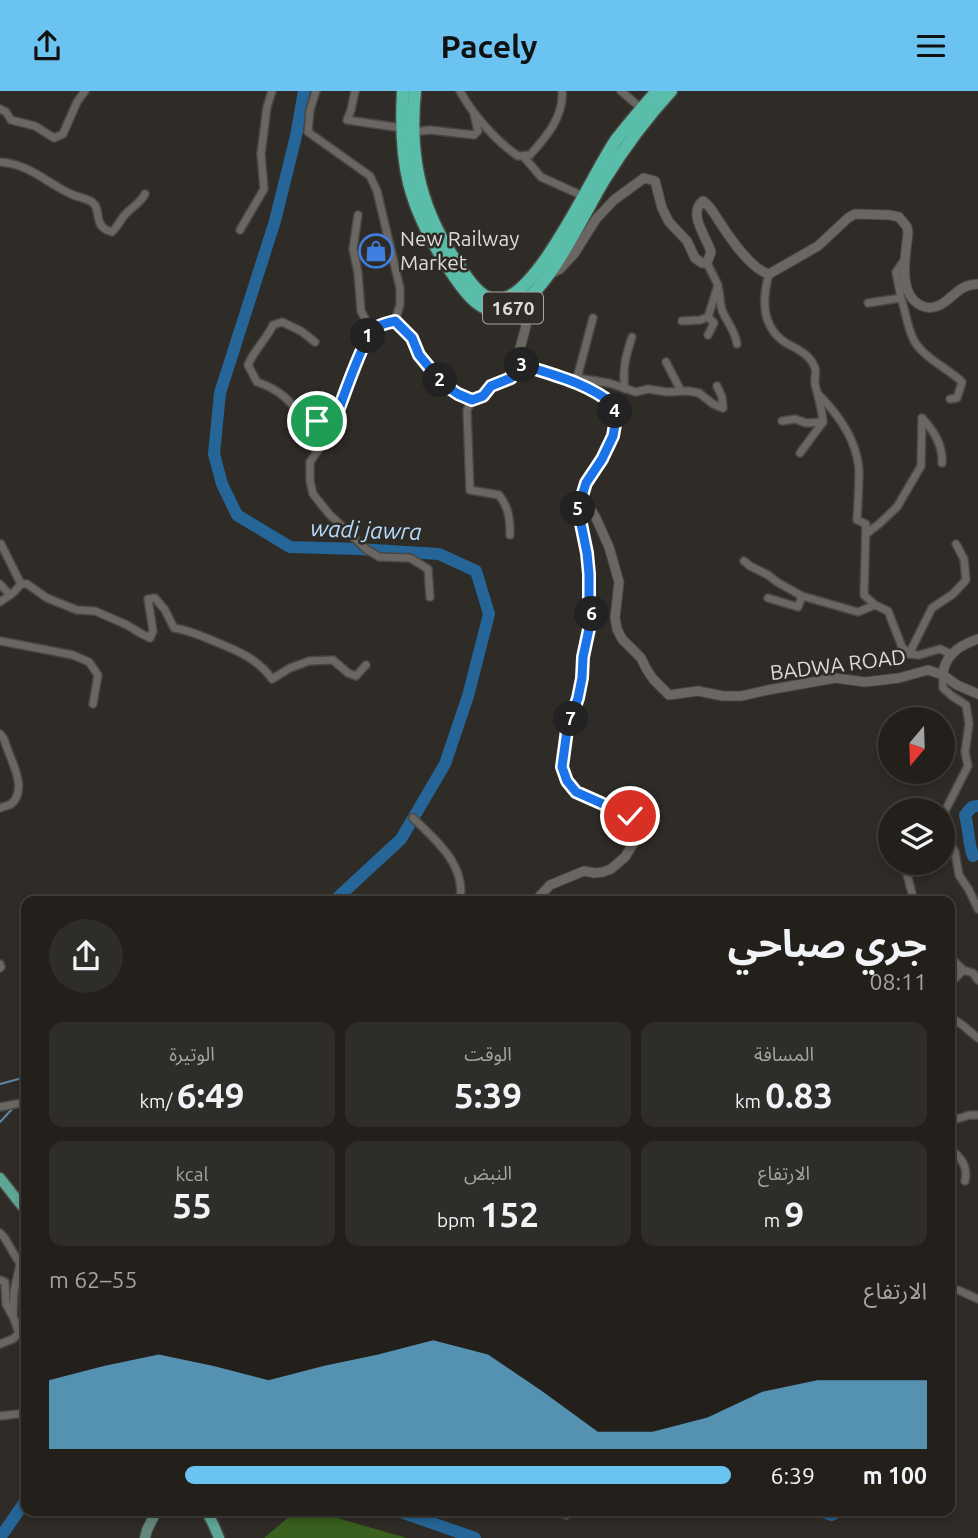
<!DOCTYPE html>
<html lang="ar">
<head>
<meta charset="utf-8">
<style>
  body { margin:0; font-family:Ubuntu,"Noto Sans Arabic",sans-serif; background:#2f2d29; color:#f1f3f6; direction:rtl; height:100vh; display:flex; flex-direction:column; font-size:26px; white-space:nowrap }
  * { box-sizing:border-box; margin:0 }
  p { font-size:23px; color:#a3a3a3 }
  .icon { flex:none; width:38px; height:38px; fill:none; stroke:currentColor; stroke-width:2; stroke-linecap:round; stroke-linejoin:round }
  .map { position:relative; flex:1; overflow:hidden; direction:ltr }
  .panel { position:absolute; left:21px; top:805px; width:934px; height:620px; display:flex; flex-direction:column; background:#23201c; border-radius:14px; box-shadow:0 4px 10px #0003,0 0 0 2px #403e3b; direction:rtl }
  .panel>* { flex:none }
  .needle { width:46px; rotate:199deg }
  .fabs { position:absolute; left:878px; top:616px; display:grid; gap:14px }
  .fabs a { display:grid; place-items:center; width:77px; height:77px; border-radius:50%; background:#23201c; box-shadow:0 4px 10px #0003,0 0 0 2px #403e3b; font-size:35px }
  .pin { position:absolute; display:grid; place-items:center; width:60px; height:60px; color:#fff; margin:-30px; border:4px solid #fff; border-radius:50%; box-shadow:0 2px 7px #0007 }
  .km { position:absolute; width:35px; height:35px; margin:-18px; border-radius:50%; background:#222; color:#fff; font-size:19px; line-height:35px; text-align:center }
  .round { display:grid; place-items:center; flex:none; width:74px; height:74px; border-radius:37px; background:#2f2d29 }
  .overview { display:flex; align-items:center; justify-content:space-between; height:119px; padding:0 28px }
  h1 { font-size:38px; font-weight:700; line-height:52px }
  .stats { display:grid; grid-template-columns:repeat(3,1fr); gap:10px; height:119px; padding:7px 28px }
  .stats div { display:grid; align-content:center; border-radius:14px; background:#2f2d29; text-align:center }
  .stats b { font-size:35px; font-weight:700 }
  .stats small { font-size:19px; font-weight:400 }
  .stats p { font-size:19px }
  .chart { height:196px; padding:14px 28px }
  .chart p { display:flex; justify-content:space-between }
  .chart svg { width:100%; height:126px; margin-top:7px; fill:#6bc3f2; opacity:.7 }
  ul { padding:0 28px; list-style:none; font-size:23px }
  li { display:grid; grid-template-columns:112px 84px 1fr; align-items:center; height:52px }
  li i { height:18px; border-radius:9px; background:#6bc3f2 }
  header { display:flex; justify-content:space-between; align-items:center; height:91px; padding:0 28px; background:#6bc3f2; color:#111; font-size:32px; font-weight:700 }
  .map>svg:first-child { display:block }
  .green { fill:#39601e }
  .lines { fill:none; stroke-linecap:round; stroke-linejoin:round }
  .stream { stroke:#5c88aa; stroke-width:2 }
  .river { stroke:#256597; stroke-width:12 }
  .minor-casing { stroke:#4a4743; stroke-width:10 }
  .tertiary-casing { stroke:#4a4743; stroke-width:11 }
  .secondary-casing { stroke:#4a4743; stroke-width:12 }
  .primary-casing { stroke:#4a4743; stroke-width:13 }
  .trunk-casing { stroke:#4a4743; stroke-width:15 }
  .minor { stroke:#6a6661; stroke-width:7 }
  .tertiary { stroke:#6a6661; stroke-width:9 }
  .secondary { stroke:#64877c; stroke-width:10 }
  .primary { stroke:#5ea797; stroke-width:10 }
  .trunk { stroke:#5abda9; stroke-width:12 }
  .route-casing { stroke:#fff; stroke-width:14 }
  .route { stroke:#1a73e8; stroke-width:9 }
  .labels { text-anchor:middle; stroke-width:5; stroke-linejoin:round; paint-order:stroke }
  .shield { fill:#2f2b26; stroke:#a9a6a3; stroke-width:2 }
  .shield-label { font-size:19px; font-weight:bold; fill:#dddbd8 }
  .poi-label { font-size:21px; fill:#dddbd8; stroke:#2f2b26; text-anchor:start }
  .street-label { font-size:21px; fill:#dddbd8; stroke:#2f2b26 }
  .water-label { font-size:23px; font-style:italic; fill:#b3dafd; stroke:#2f2b26 }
</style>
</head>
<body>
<header><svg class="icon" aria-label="menu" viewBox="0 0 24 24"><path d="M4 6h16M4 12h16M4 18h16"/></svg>Pacely<svg class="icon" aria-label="share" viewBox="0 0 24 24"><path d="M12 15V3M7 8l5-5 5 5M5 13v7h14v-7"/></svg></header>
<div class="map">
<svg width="978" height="1447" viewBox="0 0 978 1447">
  <rect width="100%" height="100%" fill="#2f2b26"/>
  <polygon class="green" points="297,1419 318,1419 323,1423 407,1447 264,1447"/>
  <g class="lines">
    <g class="stream">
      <polyline points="0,993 26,986"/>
      <polyline points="20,1010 26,1003"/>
      <polyline points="0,1031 14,1016"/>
    </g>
    <g class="river">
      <polyline points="304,0 296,45 275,130 220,302 214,363 222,393 237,424 290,456 358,458 439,463 476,480 489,523 468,605 445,673 401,748 334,810"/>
      <path d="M973 765C968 751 969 738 965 724L972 716 978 715"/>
      <polyline points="395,1419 475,1447"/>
      <polyline points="817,1419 832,1424 842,1419"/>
      <polyline points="0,1447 26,1409"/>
    </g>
    <defs>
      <g id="minor">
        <polyline points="316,0 310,19 308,41 370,85 377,100 400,197 400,214 395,230"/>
        <polyline points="355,0 351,19 347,29 402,37"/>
        <path d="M460 0C473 24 496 50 518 65L530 64C546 46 564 26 562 0"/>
        <polyline points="621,0 642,18"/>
        <polyline points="0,18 6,21 11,29 35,35 54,47 63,43 77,11 85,0"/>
        <polyline points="413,41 430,39 474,44 478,40 474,23"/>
        <polyline points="523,65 541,86 583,105"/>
        <path d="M0 71C30 73 45 91 71 103 77 106 86 107 92 111 103 119 91 135 112 141 117 136 119 132 123 126 130 117 140 113 145 103"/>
        <polyline points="358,124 353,158 358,182 361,220 371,239"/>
        <polyline points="240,139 264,98 261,63 267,16 272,0"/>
        <path d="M769 183C762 208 761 236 786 252 797 258 810 263 815 277 817 281 814 287 815 293 818 306 822 317 823 331L800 362"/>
        <path d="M718 195C720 203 720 213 722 219 727 232 735 239 737 253"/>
        <path d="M901 207C905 219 907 233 912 245 919 265 948 277 962 291L957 307 950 308"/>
        <polyline points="868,212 901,207 896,181 905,168"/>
        <polyline points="708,226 714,232 708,244"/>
        <polyline points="395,230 382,234 371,239 354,279 332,339 310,371 310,390 313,403 329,423 366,458 379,466 410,467 428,478 430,506"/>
        <polyline points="395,230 412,247 419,264 443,293 458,303 472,309 483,305 491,295 511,287 516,272"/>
        <polyline points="682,230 700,229 708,226 718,194 707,172"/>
        <path d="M315 251 301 240 282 231 273 234C266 249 254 259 248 274L257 291C281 299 290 310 305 329L317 330 336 326"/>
        <polyline points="666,271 681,300"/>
        <polyline points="577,287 593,227"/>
        <polyline points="574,292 577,287 609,292 636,301 648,298 667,301 688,300 699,302 713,313 723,317 722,306 717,295"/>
        <path d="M625 298C622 278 626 264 632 246"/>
        <path d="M818 303C838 323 857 350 859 379 859 396 858 412 857 429L866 433 864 504 875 514 888 520 902 556 909 563 919 564 940 558 951 563"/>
        <path d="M472 309 467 319 470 399 499 404C509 417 510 428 510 444"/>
        <polyline points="782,330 795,328 806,332 823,331"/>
        <path d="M866 443 879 433 897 416 921 375 922 327C934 340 943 354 942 372"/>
        <polyline points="1,453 21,493"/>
        <polyline points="744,470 750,475 768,484 777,491 802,505 858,521 875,514"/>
        <polyline points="0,493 10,504 0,511"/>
        <path d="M10 504 15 500 21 493H27L47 507 77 519 95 520 127 534 140 542 150 547 153 540 148 508 155 507 165 519 174 537C189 539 202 545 216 551 238 560 258 568 272 588L290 577 309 570 333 569 348 582 356 585 366 574"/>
        <polyline points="768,507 798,516 802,505"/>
        <polyline points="0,550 73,564 89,571 98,584 93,613"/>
        <polyline points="909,563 932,517 953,503 966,489 964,468 956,453"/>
        <polyline points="943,584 943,597 952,605 966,614 969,633 965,661 968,675 945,720 946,746 943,753"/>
        <path d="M0 643 4 648C8 665 30 698 11 713 8 715 4 715 0 717"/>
        <path d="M413 727C437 750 466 774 460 810"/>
        <polyline points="946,746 955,761 959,784 969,799 978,818"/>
        <polyline points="904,772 914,810"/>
        <polyline points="950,866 963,879 973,882 978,889"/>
        <polyline points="0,873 1,876 0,877"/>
        <polyline points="950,893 963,879"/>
        <polyline points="950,926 961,933 978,947"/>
        <polyline points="0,1016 26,1011"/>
        <polyline points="950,1030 970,1024 978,1024"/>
        <path d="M950 1058C962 1067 968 1076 965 1090"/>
        <polyline points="0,1142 4,1146 20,1173 14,1201 13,1225 19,1242"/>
        <polyline points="0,1189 5,1191 6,1213 12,1224"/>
        <polyline points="950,1201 958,1199 978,1208"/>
        <polyline points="0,1253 13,1248 19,1242 26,1240"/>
        <polyline points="0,1325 26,1322"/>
        <polyline points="559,1419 566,1424"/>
      </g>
      <g id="tertiary">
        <path d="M550 183 560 178 574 163 596 128 614 109 644 87 655 90 662 117 669 131 687 150 695 167 702 172H707L711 161C707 147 687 122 703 110 711 115 715 125 721 133 730 147 752 179 769 183L818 155 848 127 855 123 890 124 899 126 907 136 908 142C906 162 897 202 920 214 927 218 934 217 940 214 956 205 958 194 978 193"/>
        <path d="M514 217 524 224 526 235 516 272C549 283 587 291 614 314L616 328 613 345 602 368 586 392 578 418 587 462 589 483V510L592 524 583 566 582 587 578 607 567 639 562 676 567 690 576 701 630 725 635 738V750L625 766 611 778 603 781 594 782 584 780 550 794 539 806V810"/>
        <polyline points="582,405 596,427 609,456 619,491 615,527 617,538 622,548 641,567 647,579 653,588 669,604 698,600 723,605 741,605 768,599 835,587 865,591 899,587 928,579 943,584"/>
        <path d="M978 548C960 554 944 564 943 584L957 594 978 603"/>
      </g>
      <polyline id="secondary" points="145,1447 147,1439 157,1419"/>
      <g id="primary">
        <polyline points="0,1087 26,1120"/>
        <polyline points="206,1419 214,1435 219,1447"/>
      </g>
      <g id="trunk">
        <path d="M403 0C399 73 408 114 448 176 462 197 482 231 513 217 549 201 583 123 604 89 624 57 646 27 671 0"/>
        <path d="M415 0C409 61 418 111 451 163 461 177 478 210 498 209 539 206 593 82 616 49 629 32 643 16 657 0"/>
      </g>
    </defs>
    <use href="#minor" class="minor-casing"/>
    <use href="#tertiary" class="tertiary-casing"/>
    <use href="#secondary" class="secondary-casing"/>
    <use href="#primary" class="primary-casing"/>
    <use href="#trunk" class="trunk-casing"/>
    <use href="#minor" class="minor"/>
    <use href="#tertiary" class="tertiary"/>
    <use href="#secondary" class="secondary"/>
    <use href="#primary" class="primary"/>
    <use href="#trunk" class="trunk"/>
  </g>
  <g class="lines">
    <defs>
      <path id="route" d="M317 330 336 326C341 312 365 244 374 238 380 233 388 232 395 230L412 247 419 264 443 293 458 303 472 309 483 305 491 295 511 287 516 272C549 283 587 291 614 314L616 328 613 345 602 368 586 392 578 418 587 462 589 483V510L592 524 583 566 582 587 578 607 567 639 562 676 567 690 576 701 630 725"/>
    </defs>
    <use href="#route" class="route-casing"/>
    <use href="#route" class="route"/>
  </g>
  <defs>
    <symbol id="shop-ring" viewBox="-11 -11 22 22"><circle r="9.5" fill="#2f2b26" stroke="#3f7fe0" stroke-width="1.5"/><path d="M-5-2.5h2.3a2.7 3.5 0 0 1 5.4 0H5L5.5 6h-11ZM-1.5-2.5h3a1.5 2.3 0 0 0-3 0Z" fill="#3f7fe0"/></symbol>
  </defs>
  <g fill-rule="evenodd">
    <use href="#shop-ring" x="357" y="141" width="38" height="38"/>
  </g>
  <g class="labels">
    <rect class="shield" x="483" y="201.5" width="60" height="31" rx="5"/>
    <g class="shield-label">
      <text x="513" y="224">1670</text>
    </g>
    <g class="poi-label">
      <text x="400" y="155">New Railway<tspan x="400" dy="24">Market</tspan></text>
    </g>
    <g class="street-label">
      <text transform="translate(838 574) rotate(-7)" y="7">BADWA ROAD</text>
    </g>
    <g class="water-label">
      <text transform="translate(366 439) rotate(2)" y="8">wadi jawra</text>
    </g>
  </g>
</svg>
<div class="fabs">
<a><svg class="needle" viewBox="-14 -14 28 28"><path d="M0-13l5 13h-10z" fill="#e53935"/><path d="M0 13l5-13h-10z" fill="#a3a3a3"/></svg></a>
<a><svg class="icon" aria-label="layers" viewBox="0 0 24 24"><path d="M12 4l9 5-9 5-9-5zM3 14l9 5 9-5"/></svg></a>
</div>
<div class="pin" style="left:317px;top:330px;background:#1e9e55"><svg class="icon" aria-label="arrive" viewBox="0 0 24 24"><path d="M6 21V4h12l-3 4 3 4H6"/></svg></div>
<div class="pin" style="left:630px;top:725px;background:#d93025"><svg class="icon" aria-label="check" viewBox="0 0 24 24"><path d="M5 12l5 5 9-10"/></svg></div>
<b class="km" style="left:368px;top:245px">1</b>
<b class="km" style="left:440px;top:289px">2</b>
<b class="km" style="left:522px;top:274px">3</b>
<b class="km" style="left:615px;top:320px">4</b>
<b class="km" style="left:578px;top:418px">5</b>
<b class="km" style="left:592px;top:523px">6</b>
<b class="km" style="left:571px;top:628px">7</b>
<section class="panel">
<div class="overview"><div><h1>جري صباحي</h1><p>08:11</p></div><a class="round"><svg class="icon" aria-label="share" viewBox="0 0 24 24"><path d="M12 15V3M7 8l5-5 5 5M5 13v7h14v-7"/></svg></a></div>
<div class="stats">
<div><p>المسافة</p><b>0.83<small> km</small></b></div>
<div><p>الوقت</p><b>5:39</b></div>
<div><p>الوتيرة</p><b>6:49<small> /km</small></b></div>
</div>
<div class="stats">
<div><p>الارتفاع</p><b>9<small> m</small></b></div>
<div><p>النبض</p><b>152<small> bpm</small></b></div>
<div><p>kcal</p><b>55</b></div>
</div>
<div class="chart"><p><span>الارتفاع</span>55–62 m</p>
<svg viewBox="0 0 160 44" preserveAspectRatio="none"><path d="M0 44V20L10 15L20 11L30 15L40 20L50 15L60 11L70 6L80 11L90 24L100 38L110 38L120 33L130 24L140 20L150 20L160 20V44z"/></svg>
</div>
<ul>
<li><b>100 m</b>6:39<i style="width:80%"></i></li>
</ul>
</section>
</div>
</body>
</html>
